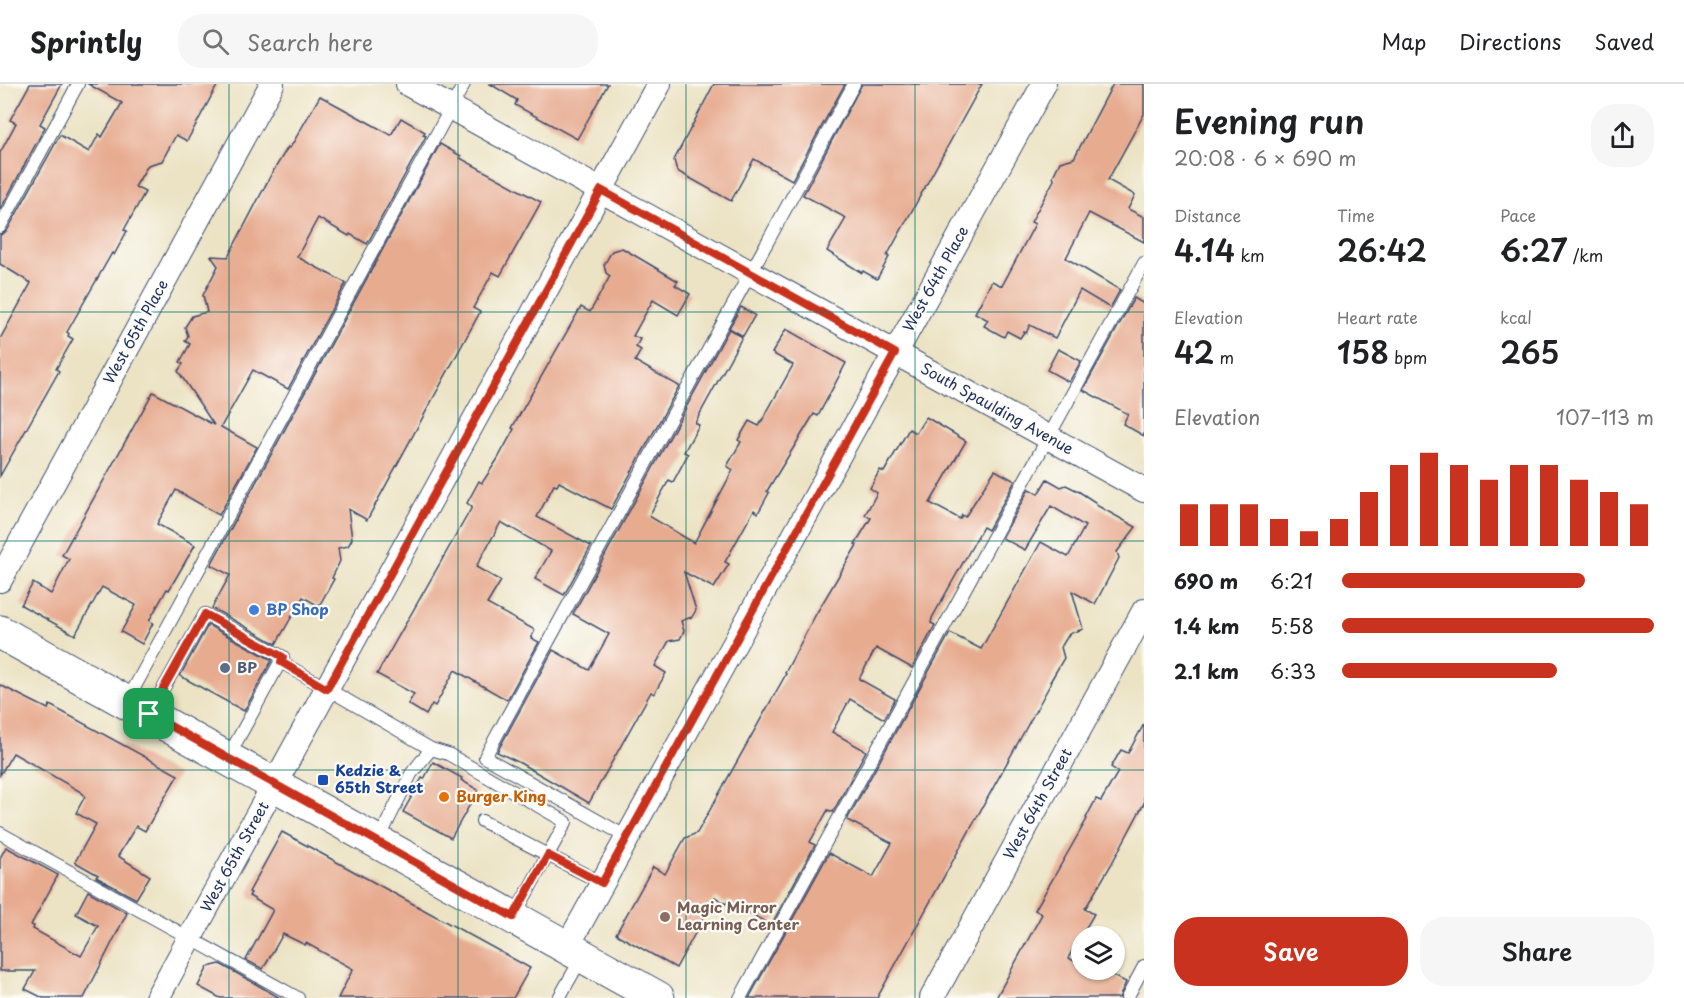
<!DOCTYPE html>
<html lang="en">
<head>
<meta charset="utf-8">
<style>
  body { margin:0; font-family:"Playpen Sans",sans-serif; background:#f6f6f6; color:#202124; height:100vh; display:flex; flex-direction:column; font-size:22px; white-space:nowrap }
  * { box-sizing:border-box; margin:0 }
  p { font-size:20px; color:#757577 }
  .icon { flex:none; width:33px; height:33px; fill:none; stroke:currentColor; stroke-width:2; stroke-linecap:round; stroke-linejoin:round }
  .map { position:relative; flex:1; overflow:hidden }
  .panel { display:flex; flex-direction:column; background:#fff; width:540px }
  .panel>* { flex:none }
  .controls { position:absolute; left:1071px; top:842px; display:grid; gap:12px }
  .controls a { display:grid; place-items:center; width:54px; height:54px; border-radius:50%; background:#fff; box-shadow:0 2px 4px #0004; font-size:30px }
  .pin { position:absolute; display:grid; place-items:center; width:51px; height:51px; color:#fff; margin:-26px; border-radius:12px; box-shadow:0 3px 9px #0006 }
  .round { display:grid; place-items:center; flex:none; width:63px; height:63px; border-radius:24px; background:#f6f6f6 }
  .summary { display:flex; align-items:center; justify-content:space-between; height:102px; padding:0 30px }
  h1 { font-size:33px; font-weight:600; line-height:45px }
  .metrics { display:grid; grid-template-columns:repeat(3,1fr); gap:9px; height:102px; padding:6px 30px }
  .metrics div { display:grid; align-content:center }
  .metrics b { font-size:30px; font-weight:600 }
  .metrics small { font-size:16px; font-weight:400 }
  .metrics p { font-size:16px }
  .chart { height:168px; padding:12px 30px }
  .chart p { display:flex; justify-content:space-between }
  .chart svg { width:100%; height:108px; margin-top:6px; stroke:#c8321e; stroke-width:6 }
  .action { display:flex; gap:12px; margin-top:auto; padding:12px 30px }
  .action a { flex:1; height:69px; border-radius:24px; background:#c8321e; color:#fff; font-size:24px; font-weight:600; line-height:69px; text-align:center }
  .action a+a { background:#f6f6f6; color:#202124 }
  ul { padding:0 30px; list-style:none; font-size:20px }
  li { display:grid; grid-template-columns:96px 72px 1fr; align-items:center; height:45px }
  li i { height:15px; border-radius:8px; background:#c8321e }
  header { display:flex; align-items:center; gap:36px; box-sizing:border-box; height:84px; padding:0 30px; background:#fff; border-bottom:2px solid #e0e0e0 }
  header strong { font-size:28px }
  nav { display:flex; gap:33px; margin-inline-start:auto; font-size:21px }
  .search { width:420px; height:54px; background:#f6f6f6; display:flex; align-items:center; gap:15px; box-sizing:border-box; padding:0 21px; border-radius:24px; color:#757577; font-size:22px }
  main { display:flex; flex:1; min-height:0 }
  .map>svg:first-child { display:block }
  .building { fill:#e7ab90 }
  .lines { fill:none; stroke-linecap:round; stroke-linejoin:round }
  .lane-casing { stroke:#3a4a6d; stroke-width:14 }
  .street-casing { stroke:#3a4a6d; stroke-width:26 }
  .secondary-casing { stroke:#3a4a6d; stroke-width:35 }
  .lane { stroke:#fff; stroke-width:12 }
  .street { stroke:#fff; stroke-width:24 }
  .secondary { stroke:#fff; stroke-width:33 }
  .route-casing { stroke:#fff; stroke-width:12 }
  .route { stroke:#c8321e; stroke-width:8 }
  .grid { fill:none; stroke:#0f766e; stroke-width:1.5; stroke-opacity:0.55 }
  .shop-dot { fill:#3f7fe0; stroke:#fdfcf7; stroke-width:2 }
  .service-dot { fill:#5c6f8a; stroke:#fdfcf7; stroke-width:2 }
  .transit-dot { fill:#1a4fb4; stroke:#fdfcf7; stroke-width:2 }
  .food-dot { fill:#e8710a; stroke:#fdfcf7; stroke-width:2 }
  .education-dot { fill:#8d6e63; stroke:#fdfcf7; stroke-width:2 }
  .labels { text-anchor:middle; stroke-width:4.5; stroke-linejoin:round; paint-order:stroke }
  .street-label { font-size:15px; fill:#1b2f5e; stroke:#fdfcf7 }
  .shop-label { font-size:15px; font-weight:bold; fill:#366cbe; stroke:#fdfcf7; text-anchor:start }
  .service-label { font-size:15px; font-weight:bold; fill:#4e5e75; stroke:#fdfcf7; text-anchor:start }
  .transit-label { font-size:15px; font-weight:bold; fill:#164399; stroke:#fdfcf7; text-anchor:start }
  .food-label { font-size:15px; font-weight:bold; fill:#c56008; stroke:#fdfcf7; text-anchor:start }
  .education-label { font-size:15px; font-weight:bold; fill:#785e54; stroke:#fdfcf7; text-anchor:start }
</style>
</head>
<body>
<header>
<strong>Sprintly</strong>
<div class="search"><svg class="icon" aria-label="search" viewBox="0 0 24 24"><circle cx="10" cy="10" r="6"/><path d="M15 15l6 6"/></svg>Search here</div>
<nav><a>Map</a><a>Directions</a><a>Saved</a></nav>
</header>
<main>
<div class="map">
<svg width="1144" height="914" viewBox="0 0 1144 914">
  <rect width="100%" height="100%" fill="#fdfcf7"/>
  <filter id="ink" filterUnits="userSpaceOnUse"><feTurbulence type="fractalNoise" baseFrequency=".0167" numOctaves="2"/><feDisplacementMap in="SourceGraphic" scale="12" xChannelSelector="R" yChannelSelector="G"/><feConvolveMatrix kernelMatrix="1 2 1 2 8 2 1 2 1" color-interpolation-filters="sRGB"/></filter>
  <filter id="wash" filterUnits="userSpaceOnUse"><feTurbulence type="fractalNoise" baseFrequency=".008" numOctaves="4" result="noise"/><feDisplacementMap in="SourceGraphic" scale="24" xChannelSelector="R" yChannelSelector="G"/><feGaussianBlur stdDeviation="1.35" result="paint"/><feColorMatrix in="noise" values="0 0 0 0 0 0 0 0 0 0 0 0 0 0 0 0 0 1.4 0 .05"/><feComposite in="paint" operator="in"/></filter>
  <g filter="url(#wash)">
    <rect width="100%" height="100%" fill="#ece3c4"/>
    <g id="blocks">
      <g class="building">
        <polygon points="30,0 62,0 40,40 45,43 0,126 0,69 16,39 10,36"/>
        <polygon points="88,0 218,0 187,57 176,51 162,77 148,81 135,103 145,108 124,146 127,147 114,171 112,169 67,248 69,250 68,252 73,255 56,285 59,287 0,392 0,255 31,199 0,180 0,151 7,147 60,51 89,68 99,50 102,53 122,19"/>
        <polygon points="490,0 608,0 577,55 515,21 517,16"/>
        <polygon points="714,0 845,0 792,96 754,75 731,117 677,87 674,76"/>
        <polygon points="862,0 982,0 887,172 889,173 877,195 863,187 862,189 827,167 846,134 803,111"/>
        <polygon points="1113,0 1144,0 1144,30 1108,96 1135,111 1128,125 1144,133 1144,158 1089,129 1066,174 1120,206 1110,224 1080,206 1055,254 1030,241 1026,249 1024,248 1020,254 1007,247 1004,253 984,242 988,236 975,229 992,197 1002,202 1035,140 1031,138 1054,96 1053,92 1060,78 1074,74"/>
        <polygon points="320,12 391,51 401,34 425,48 423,51 426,52 367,160 350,150 349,152 318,134 297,173 346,199 288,305 253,286 221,343 257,363 219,431 176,406 157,440 195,461 169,506 167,505 149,537 153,539 142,560 121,548 136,521 102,503 75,551 21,521 33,499 51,510 69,475 62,471 153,308 214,341 178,287 183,280 180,278 190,260 185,257 188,252 185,243 192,232 207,228 203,211 218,182 211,172 228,173 272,89 288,63 290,64"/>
        <polygon points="440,60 461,72 460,74 541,118 500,192 493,188 482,208 473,224 480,228 367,436 348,425 352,455 348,462 338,464 340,477 332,494 334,495 319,522 303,513 276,560 212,524 230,491 211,481"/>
        <polygon points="622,164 678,197 675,201 690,210 678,231 653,216 633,252 640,255 636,263 641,266 635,277 679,302 611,425 559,398 557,402 554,401 537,433 591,462 564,511 535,495 551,467 501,438 476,483 501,497 487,520 535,546 531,554 539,558 507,616 455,586 435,622 432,620 426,631 408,620 414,610 377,590 472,423 467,419 479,397 482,399 497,376 514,345 512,344 581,223 590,228 610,192 606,189 604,181 612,167"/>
        <polygon points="1134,214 1144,220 1144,352 1123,340 1128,330 1083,306"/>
        <polygon points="741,223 755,231 743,252 729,244"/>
        <polygon points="729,245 742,253 695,339 699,341 684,368 688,370 673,398 669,396 649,432 694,459 733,386 727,382 741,358 738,356 749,337 759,342 793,281 772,269 786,245 846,279 818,332 814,330 767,407 769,409 758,429 754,426 725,478 729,480 714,504 684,488 696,526 692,533 681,537 684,547 680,555 669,557 655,582 666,589 654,610 651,608 589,719 520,679 497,668 553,566 589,586 609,550 573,530"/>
        <polygon points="1058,265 1081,277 1069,298 1047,286"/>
        <polygon points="926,333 966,357 930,419 960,435 962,431 965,433 995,386 1015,397 988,446 983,443 932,534 931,539 935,541 912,584 876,564 859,595 895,615 884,635 850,615 832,648 866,667 833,728 828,726 810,758 815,761 771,841 728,817 726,820 715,813 676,884 616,850 653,783 665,790 685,754 697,749 786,590 785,589 816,530 857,461 855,460 871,434 865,431 877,409 870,404 880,386 884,388 909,345 916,349"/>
        <polygon points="1047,395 1061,403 1066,401 1078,407 1095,418 1096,421 1136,443 1117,468 1119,474 1095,520 1072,507 1083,545 1069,550 1061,563 1064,574 1050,598 1051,599 877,914 749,914 829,769 873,793 892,759 847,736 950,549 981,565 1041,458 1068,473 1085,442 1051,422 1025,466 1002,454 1029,405 1038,410"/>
        <polygon points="208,541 272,576 244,627 180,592"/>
        <polygon points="0,601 48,625 50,621 178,691 145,747 136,742 118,772 150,792 136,815 96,793 98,791 75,778 96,740 76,729 85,712 81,708 13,669 0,691"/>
        <polygon points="1144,640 1144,719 1111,781 1085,825 1094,830 1068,874 1082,881 1082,885 1101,885 1126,898 1119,914 996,914 1042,830 1035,826 1087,735 1086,734 1096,715 1101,717 1118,688 1111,683 1121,666 1128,669"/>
        <polygon points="433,678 462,694 461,696 478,706 451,754 403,728 422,694 424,695"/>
        <polygon points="282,748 530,884 513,914 338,914 353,885 306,859 305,861 283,850 263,885 246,876 273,826 249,812 251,809 249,808"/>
        <polygon points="6,763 58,791 31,841 34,842 33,845 81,872 98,842 76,830 88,807 127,829 84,914 43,914 25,905 35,887 0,887 0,774"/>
        <polygon points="220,880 256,900 280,914 220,914 198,902 208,883"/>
      </g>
    </g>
  </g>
  <g filter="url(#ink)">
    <use href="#blocks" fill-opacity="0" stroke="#3a4a6d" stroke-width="1.5"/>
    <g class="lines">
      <defs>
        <g id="lane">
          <polyline points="0,143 78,0"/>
          <polyline points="281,578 431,665"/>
          <polyline points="127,617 464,0"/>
          <polyline points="149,630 205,530 283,573 228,673"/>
          <polyline points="482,737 602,799"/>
          <polyline points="0,749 298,914"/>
          <polyline points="627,753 485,673 854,0"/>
          <polyline points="378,757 411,690 431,665 448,670 566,738 514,832"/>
          <polyline points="559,914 582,873"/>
          <polyline points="740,914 1144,179"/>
          <polyline points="1127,914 1144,882"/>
        </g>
        <g id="street">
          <polyline points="408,0 1144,406"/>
          <polyline points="0,496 272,0"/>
          <polyline points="567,863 1044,0"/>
          <polyline points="157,914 659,0"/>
          <polyline points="932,914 1144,527"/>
        </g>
        <polyline id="secondary" points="0,548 658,914"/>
      </defs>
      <use href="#lane" class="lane-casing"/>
      <use href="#street" class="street-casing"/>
      <use href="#secondary" class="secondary-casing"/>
      <use href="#lane" class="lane"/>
      <use href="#street" class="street"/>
      <use href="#secondary" class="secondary"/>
    </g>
  </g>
  <g class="lines" filter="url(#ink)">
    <defs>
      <polygon id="route" points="601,106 895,269 602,799 548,771 513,833 149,630 205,530 283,573 281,578 327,605"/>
    </defs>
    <use href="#route" class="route-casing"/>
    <use href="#route" class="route"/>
  </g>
  <path class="grid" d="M229 0V914M458 0V914M686 0V914M915 0V914M0 228H1144M0 457H1144M0 686H1144"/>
  <circle class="shop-dot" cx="254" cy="526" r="6"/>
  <circle class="service-dot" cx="225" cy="584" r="6"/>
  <rect class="transit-dot" x="317" y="690" width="12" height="12" rx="3"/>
  <circle class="food-dot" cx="444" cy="713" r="6"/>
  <circle class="education-dot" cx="665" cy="833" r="6"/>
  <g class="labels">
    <g class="street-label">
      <text transform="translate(936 195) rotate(-61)" y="5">West 64th Place</text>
      <text transform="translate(136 248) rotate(-61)" y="5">West 65th Place</text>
      <text transform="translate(997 325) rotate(29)" y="5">South Spaulding Avenue</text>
      <text transform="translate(1038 720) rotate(-61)" y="5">West 64th Street</text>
      <text transform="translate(235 773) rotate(-61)" y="5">West 65th Street</text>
    </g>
    <g class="shop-label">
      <text x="266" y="531">BP Shop</text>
    </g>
    <g class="service-label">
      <text x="237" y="589">BP</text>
    </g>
    <g class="transit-label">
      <text x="335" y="692">Kedzie &amp;<tspan x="335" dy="17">65th Street</tspan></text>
    </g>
    <g class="food-label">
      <text x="456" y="718">Burger King</text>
    </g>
    <g class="education-label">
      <text x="677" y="829">Magic Mirror<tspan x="677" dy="17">Learning Center</tspan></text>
    </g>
  </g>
</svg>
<div class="controls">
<a><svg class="icon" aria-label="layers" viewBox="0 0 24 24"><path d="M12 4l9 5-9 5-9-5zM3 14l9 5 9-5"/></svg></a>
</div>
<div class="pin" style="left:149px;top:630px;background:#1e9e55"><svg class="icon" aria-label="arrive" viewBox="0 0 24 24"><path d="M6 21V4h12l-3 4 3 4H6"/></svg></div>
</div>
<section class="panel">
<div class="summary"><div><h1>Evening run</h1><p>20:08 · 6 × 690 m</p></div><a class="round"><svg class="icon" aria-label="share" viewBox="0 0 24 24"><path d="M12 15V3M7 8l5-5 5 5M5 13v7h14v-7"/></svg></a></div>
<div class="metrics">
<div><p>Distance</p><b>4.14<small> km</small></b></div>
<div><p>Time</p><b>26:42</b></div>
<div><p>Pace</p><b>6:27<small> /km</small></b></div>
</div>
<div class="metrics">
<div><p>Elevation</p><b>42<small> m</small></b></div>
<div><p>Heart rate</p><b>158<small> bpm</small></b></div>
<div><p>kcal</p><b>265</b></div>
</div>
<div class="chart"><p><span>Elevation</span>107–113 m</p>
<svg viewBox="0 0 160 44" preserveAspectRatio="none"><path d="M5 44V27M15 44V27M25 44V27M35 44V33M45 44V38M55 44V33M65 44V22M75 44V11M85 44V6M95 44V11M105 44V17M115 44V11M125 44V11M135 44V17M145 44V22M155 44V27"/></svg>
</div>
<ul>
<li><b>690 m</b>6:21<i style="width:78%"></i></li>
<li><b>1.4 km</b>5:58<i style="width:100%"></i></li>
<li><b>2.1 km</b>6:33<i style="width:69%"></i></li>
</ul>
<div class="action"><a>Save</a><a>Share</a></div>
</section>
</main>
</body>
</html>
